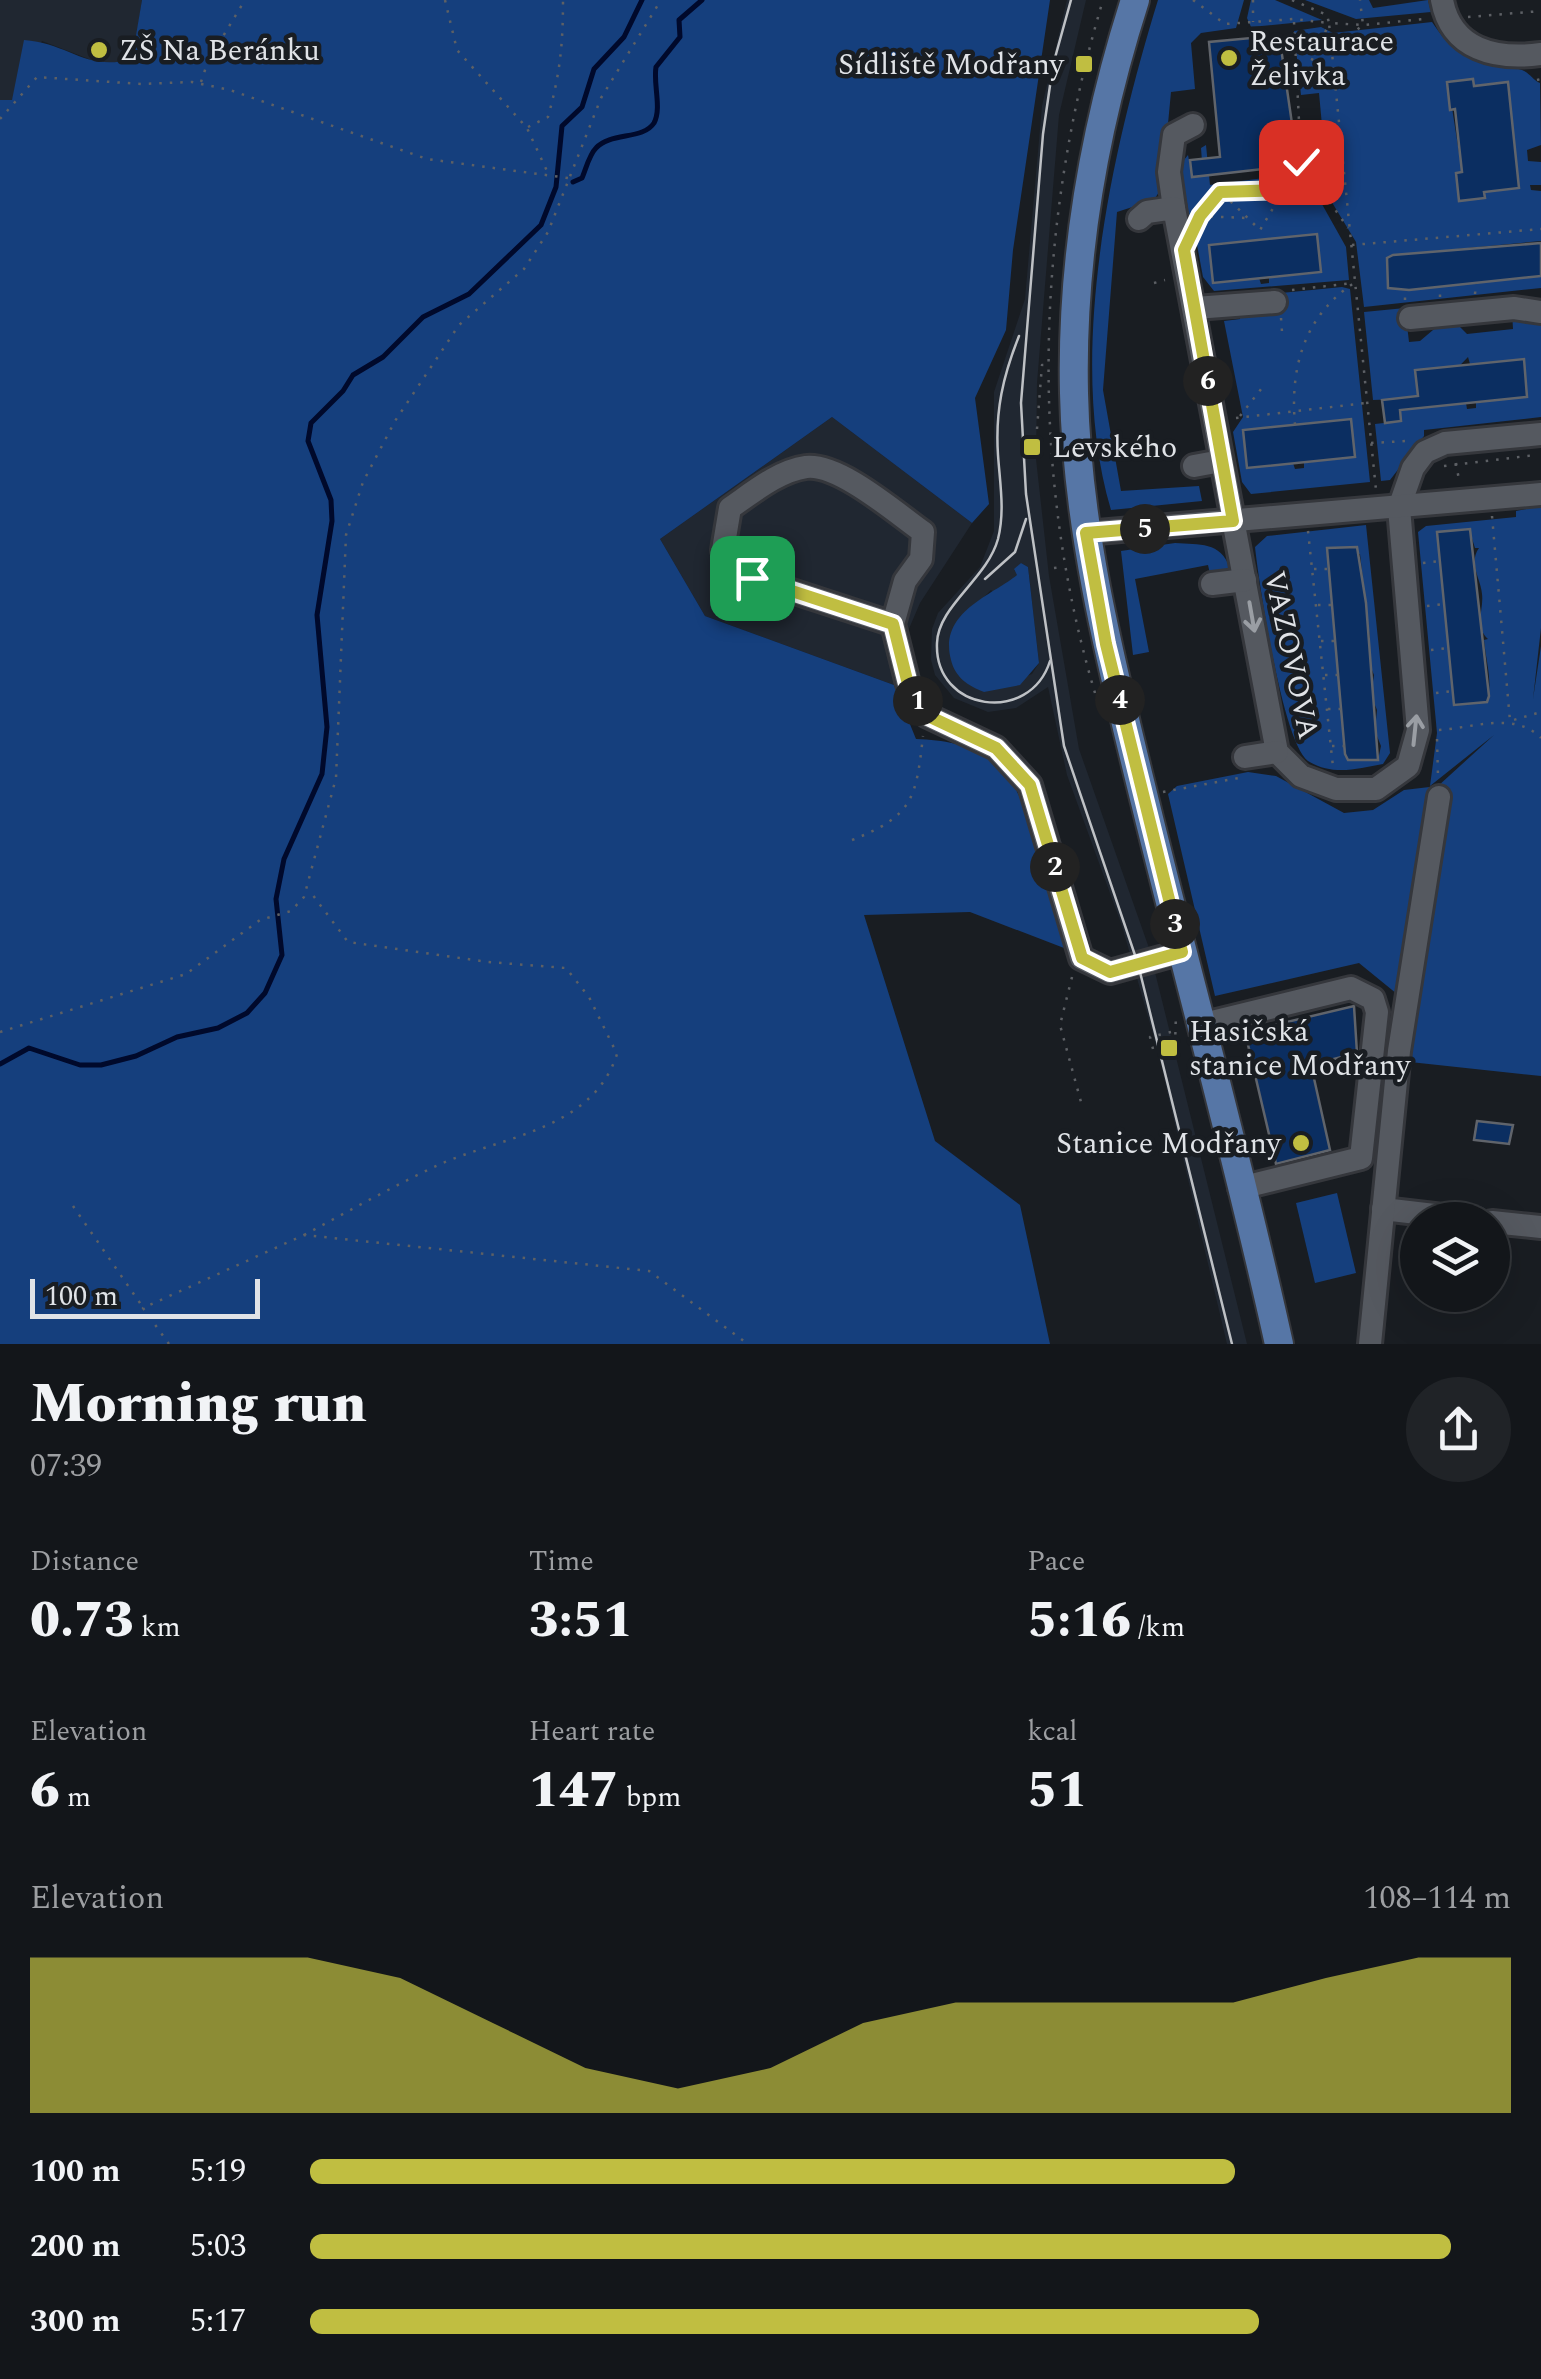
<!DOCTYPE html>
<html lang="en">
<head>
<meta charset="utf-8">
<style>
  body { margin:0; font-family:Spectral,serif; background:#202327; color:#f1f3f6; height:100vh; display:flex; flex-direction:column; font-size:38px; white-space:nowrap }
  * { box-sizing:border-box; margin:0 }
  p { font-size:32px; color:#9d9fa2 }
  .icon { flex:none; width:55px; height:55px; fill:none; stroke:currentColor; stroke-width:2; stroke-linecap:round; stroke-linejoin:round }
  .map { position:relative; height:1344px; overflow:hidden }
  .details { display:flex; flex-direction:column; background:#13161a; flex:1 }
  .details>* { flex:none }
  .controls { position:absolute; left:1400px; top:1202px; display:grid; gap:20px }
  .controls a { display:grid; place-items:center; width:110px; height:110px; border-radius:50%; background:#13161a; box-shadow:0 10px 40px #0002,0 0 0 2px #323539; font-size:50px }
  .scale { position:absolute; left:30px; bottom:25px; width:230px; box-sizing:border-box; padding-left:10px; border:5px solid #e0e3e7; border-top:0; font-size:28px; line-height:35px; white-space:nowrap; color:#e0e3e7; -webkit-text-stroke:8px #191d22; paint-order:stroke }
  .pin { position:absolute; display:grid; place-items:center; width:85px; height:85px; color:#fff; margin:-42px; border-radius:20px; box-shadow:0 5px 15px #0006 }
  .km { position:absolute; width:50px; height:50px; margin:-25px; border-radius:50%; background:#222; color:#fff; font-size:28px; line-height:50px; text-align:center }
  .round { display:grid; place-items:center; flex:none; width:105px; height:105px; border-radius:52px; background:#202327 }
  .head { display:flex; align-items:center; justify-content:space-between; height:170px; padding:0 30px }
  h1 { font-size:55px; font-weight:800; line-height:75px }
  .stats { display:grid; grid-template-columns:repeat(3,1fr); gap:15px; height:170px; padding:10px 30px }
  .stats div { display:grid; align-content:center }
  .stats b { font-size:50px; font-weight:800 }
  .stats small { font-size:28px; font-weight:400 }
  .stats p { font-size:28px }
  .chart { height:280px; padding:20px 30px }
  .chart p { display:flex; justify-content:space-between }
  .chart svg { width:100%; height:180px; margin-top:10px; fill:#c0be41; opacity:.7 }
  ul { padding:0 30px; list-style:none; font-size:32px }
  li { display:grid; grid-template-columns:160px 120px 1fr; align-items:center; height:75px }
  li i { height:25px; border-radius:12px; background:#c0be41 }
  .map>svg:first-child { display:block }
  .built { fill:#202731; fill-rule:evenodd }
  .green { fill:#153f7d; fill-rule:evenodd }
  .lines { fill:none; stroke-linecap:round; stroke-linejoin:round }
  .stream { stroke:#00092b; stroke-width:5 }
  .building { fill:#0b2e61; stroke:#60646b; stroke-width:2.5 }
  .minor-casing { stroke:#35373c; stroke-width:28 }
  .major-casing { stroke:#35373c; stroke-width:32 }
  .path { stroke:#5d6065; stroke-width:2.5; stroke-dasharray:2.5 8; stroke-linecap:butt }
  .minor { stroke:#555960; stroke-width:22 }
  .major { stroke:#5676a6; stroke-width:28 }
  .tram { stroke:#bec1c5; stroke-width:2.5 }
  .oneway { stroke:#9a9ea4 }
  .route-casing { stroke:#fff; stroke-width:20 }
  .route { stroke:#c0be41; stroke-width:12 }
  .poi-dot { fill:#c0be41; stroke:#191d22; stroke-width:4 }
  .labels { text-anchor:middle; stroke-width:9; stroke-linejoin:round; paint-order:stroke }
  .poi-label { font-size:30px; fill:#e0e3e7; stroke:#191d22; text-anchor:start }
  .street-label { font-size:30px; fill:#e0e3e7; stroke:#191d22 }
</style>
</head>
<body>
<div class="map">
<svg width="1541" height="1344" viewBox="0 0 1541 1344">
  <rect width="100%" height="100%" fill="#191d22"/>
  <g class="built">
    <polygon points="0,0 142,0 133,59 107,66 42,41 12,100 0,100"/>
    <path d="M1067 0H1086L1059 115 1037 383 1036 459 1049 576 1079 749 1149 948 1247 1344H1227L1157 1048 1122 926 1067 775 1048 687 1016 708 988 712 954 698 935 675 931 660 932 629 938 613 980 567 994 531V392L1025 299 1042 106ZM1021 563 1028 567 1039 663 1032 674 984 692 958 675 953 628 991 590 995 594 1018 575 1014 570Z"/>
    <polygon points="832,417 972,523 920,603 908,631 908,684 894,685 705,616 660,539"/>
  </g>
  <g class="green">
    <path d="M142 0H1050L1013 250 1006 330 975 398 989 504 972 523 832 417 660 539 705 616 894 685 916 739C944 740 967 744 991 759 1031 785 1053 902 1064 948L970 912 864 915 935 1141 1020 1205 1050 1344H0V100H12L24 40C69 43 86 72 132 59Z"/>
    <path d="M1158 0H1244L1236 28 1201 33 1191 43 1195 89 1171 92 1162 187 1154 200 1117 212 1103 390 1121 491 1199 486 1202 501 1111 510C1065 355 1112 150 1158 0Z"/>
    <polygon points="1251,0 1275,0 1322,20 1251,27 1247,18"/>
    <polygon points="1305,0 1369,0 1373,8 1428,0 1431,12 1356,19"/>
    <path d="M1432 22C1462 67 1476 57 1522 70 1530 73 1533 80 1540 83L1541 145 1527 150 1528 161 1541 162V185H1530L1531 190 1541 191V241L1394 255 1387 259 1388 287 1408 290 1541 276V288L1364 307 1356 242 1305 158 1308 151 1324 147 1319 93 1301 95 1294 31 1321 27 1333 33ZM1473 79 1485 198 1459 201 1456 173 1462 172 1448 82Z"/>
    <path d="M1206 145 1210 185 1294 174 1309 181 1346 247 1349 280 1214 291 1203 277 1192 218 1186 216 1179 166 1188 155 1192 176 1203 175 1201 148ZM1317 234 1321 272 1269 277V283L1261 284 1259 278 1213 283 1209 245Z"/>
    <path d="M1342 287 1350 289 1370 482 1251 494 1242 482 1233 432 1243 417 1224 321 1240 319V312L1281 293ZM1351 420 1354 457 1304 463V468L1295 469 1293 463 1247 468 1243 430Z"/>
    <path d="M1405 308 1409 342 1420 341 1446 319 1447 326H1459L1467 334 1513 329 1512 312 1541 320V417L1424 430V436L1390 480 1381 481 1375 424 1401 421 1399 399 1373 400 1364 312ZM1468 357 1470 364 1523 359 1527 397 1476 403V408L1467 409 1466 403 1419 408Z"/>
    <path d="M1541 506V628L1533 699 1541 646V1076L1410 1062 1397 994 1359 963 1215 996 1168 794 1177 786 1248 772 1276 776 1344 813 1373 810 1404 790 1438 786 1494 735 1430 786 1437 733 1418 532 1426 526 1516 517V511ZM1469 529 1475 548H1479C1468 563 1481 579 1482 594 1484 609 1474 626 1488 639L1484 640C1486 662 1493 682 1487 702L1455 705 1437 532Z"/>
    <path d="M1366 525 1390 753 1383 764C1357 769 1332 776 1308 761 1283 743 1259 584 1255 547L1267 536ZM1327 548 1360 554 1370 639 1368 660 1374 675 1371 695 1377 710 1375 731 1381 746 1378 760H1348Z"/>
    <path d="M1175 543C1200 545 1220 541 1230 568L1210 574 1208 565 1135 579 1149 652 1133 655 1121 551Z"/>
    <path d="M1021 563 1028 567 1039 663 1020 685 984 692C968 686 955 677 951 660 938 612 993 595 1017 575L1014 569Z"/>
    <polygon points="1337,1193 1356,1273 1315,1283 1296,1203"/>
  </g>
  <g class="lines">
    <g class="stream">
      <path d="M573 182 582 178C586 169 589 155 596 148 611 132 643 140 654 123 662 108 653 84 656 67L680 37 679 20 702 0"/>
      <polyline points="0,1064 29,1048 80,1065 101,1065 136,1056 177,1037 218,1028 247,1013 265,993 282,955 276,899 284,859 322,774 327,727 317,615 332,521 331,500 308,441 311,423 343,391 353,375 383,357 423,317 469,294 541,225 556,187 562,126 582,107 594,69 624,37 642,0"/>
    </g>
  </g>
  <g class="building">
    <polygon points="1251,38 1252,44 1280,41 1298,165 1192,177 1190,160 1220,157 1209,42"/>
    <polygon points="1473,79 1474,86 1508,82 1519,188 1484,192 1485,198 1459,201 1456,173 1462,172 1455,109 1450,110 1447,82"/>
    <polygon points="1317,234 1321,272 1213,283 1209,245"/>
    <polygon points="1541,243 1541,276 1409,290 1388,288 1387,258 1393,255"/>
    <polygon points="1524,359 1527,397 1400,410 1401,421 1385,423 1382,400 1418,396 1415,370"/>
    <polygon points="1351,419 1355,457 1247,468 1243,430"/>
    <polygon points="1470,529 1489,696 1487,702 1454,705 1437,532"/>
    <polygon points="1357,547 1366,603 1378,760 1348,760 1345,754 1327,548"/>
    <polygon points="1354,1006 1357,1053 1311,1065 1330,1150 1276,1164 1245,1032"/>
    <polygon points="1477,1121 1513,1125 1509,1144 1474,1140"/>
  </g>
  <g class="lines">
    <defs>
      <g id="minor">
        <path d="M1442 0C1451 50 1496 60 1541 54"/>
        <polyline points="1174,208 1169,172 1174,135 1193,125"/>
        <polyline points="1139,219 1147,212 1174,208 1277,752 1301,776 1336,789 1376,789 1408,766 1418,730 1399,508 1413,468 1425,452 1445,443 1541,434"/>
        <polyline points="1195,308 1275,302"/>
        <polyline points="1410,318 1514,308 1541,312"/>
        <polyline points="1194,466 1221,461"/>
        <polyline points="1086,533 1541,494"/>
        <polyline points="1212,584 1245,580"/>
        <path d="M893 624 752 578 723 550 730 508C752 493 778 471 806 467 839 463 896 513 923 532L921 559 905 581 893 624 908 684 926 715 996 748 1030 785 1081 958 1110 972 1182 952"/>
        <polyline points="1245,757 1277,752"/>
        <polyline points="1200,1025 1351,988 1373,999 1377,1012 1361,1158 1240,1188"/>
        <polyline points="1383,1209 1477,1220"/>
        <polyline points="1492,1222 1541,1227"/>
        <polyline points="1370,1344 1399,1051 1439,797"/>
      </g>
      <path id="major" d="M1135 0C1094 128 1071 259 1074 393 1077 532 1112 667 1145 802 1189 982 1239 1162 1279 1344"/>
    </defs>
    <use href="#minor" class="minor-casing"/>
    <use href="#major" class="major-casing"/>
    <g class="path">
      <polyline points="445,0 457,50 527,128 547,171"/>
      <polyline points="1193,0 1225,24 1294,19 1329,23 1376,490"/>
      <polyline points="1253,0 1253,22"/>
      <polyline points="1292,0 1327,15 1329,23 1363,25 1425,19"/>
      <polyline points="1468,17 1541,11"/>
      <polyline points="1294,22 1301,161 1348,228"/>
      <polyline points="1333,49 1363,25 1360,0"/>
      <polyline points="1537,80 1541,79"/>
      <polyline points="201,82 208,61 245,0"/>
      <polyline points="1298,89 1329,24"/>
      <polyline points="0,119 37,77 141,84 192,82 230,90 427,159 568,178"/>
      <path d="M528 127 548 117C560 74 563 45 563 0"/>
      <polyline points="1222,192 1284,190"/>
      <polyline points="1200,216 1247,218"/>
      <polyline points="1197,223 1221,192 1260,230 1300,163"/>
      <polyline points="1352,245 1541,229"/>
      <polyline points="1154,283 1165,280"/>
      <polyline points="1292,290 1353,283"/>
      <polyline points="1475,294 1476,283"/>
      <polyline points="1440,297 1440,287"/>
      <polyline points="1405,300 1405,290"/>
      <polyline points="1281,318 1282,332"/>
      <polyline points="1240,416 1265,384"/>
      <polyline points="1236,418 1366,403"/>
      <path d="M1295 425C1290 369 1303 317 1354 283"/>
      <polyline points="1037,429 1042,365 1046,365"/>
      <polyline points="1371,443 1407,441"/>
      <polyline points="1456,463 1459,480"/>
      <polyline points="1444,466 1535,455"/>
      <polyline points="1492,516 1510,721 1541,712"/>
      <polyline points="1308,531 1333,767"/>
      <polyline points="1423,563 1440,561"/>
      <polyline points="1054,568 1064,567"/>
      <polyline points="1314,569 1327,569"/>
      <polyline points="1318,605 1331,605"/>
      <polyline points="1427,606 1444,604"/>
      <polyline points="1321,641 1334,641"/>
      <polyline points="1431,650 1449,648"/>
      <polyline points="1325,675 1338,675"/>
      <path d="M1095 693C1028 468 1036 224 1103 0"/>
      <polyline points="1436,693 1453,691"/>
      <polyline points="1328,709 1341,709"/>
      <path d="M1439 730C1473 728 1515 711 1541 738"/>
      <polyline points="1437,739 1438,776"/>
      <polyline points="1332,746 1345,746"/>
      <polyline points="1163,792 1244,777"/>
      <path d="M852 840C913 816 916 799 923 736"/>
      <polyline points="1072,977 1060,1025 1081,1102"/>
      <polyline points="0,1032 186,974 260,920 291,911 304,897 336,778 346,535 363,482 395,421 459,325 524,269 548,232 601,98 661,0"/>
      <polyline points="1175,1045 1176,1014"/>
      <polyline points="1153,1049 1150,1037 1171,1032"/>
      <polyline points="73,1206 142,1306"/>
      <path d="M304 1235C347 1212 390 1188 434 1167 499 1136 592 1132 617 1054L589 997 566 968 488 962 348 942 309 890"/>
      <polyline points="169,1344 143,1308 304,1235 649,1271 748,1344"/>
    </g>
    <use href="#minor" class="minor"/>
    <use href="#major" class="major"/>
    <g class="tram">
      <polyline points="1071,0 1053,65 1043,134 1021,403 1026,494 1064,746 1138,964 1232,1344"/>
      <path d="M1019 336C1003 376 995 411 998 455 1000 484 1005 511 998 539 987 579 938 606 937 643 934 712 1030 725 1050 661"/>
      <polyline points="985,579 1015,552 1026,519"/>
    </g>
  </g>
  <defs><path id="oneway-shaft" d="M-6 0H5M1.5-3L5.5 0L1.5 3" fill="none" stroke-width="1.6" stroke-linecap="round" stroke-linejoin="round" transform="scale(2.5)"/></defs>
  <g class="oneway">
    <use href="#oneway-shaft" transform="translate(1252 617) rotate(80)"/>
    <use href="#oneway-shaft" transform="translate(1415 730) rotate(-84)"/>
  </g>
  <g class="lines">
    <defs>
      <polyline id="route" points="752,578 893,624 908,684 926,715 996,748 1030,785 1082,958 1110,972 1182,952 1106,644 1086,533 1233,521 1184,250 1200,216 1220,192 1284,190 1301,162"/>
    </defs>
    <use href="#route" class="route-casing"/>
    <use href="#route" class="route"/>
  </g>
  <g class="poi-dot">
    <circle cx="99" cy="50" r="10"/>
    <circle cx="1229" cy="58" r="10"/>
    <rect x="1074" y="54" width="20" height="20" rx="5"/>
    <rect x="1022" y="437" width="20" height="20" rx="5"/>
    <rect x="1159" y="1038" width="20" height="20" rx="5"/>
    <circle cx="1301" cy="1143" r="10"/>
  </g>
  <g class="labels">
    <g class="poi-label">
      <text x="1249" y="51">Restaurace<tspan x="1249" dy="34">Želivka</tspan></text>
      <text x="119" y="60">ZŠ Na Beránku</text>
      <text x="1064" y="74" text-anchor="end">Sídliště Modřany</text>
      <text x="1052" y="457">Levského</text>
      <text x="1189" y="1041">Hasičská<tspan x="1189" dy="34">stanice Modřany</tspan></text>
      <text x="1281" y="1153" text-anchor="end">Stanice Modřany</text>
    </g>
    <g class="street-label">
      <text transform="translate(1292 655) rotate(78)" y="10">VAZOVOVA</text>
    </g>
  </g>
</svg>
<div class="controls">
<a><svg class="icon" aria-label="layers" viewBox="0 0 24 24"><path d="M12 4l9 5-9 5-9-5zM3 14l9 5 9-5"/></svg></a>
</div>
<div class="scale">100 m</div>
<div class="pin" style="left:752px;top:578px;background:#1e9e55"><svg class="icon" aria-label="arrive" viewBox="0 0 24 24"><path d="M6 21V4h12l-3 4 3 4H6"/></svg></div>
<div class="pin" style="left:1301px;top:162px;background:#d93025"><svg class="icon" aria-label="check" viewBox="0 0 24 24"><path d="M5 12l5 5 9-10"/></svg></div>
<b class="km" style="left:918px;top:701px">1</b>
<b class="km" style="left:1055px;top:867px">2</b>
<b class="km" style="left:1175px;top:924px">3</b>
<b class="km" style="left:1120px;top:700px">4</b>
<b class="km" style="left:1145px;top:529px">5</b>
<b class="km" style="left:1208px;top:381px">6</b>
</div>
<section class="details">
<div class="head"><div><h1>Morning run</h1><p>07:39</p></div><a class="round"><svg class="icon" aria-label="share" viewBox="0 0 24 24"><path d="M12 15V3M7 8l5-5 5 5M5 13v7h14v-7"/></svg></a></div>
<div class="stats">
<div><p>Distance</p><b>0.73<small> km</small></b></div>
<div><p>Time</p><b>3:51</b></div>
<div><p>Pace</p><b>5:16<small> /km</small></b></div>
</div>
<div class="stats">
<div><p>Elevation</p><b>6<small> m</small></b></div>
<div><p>Heart rate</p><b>147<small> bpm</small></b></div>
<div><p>kcal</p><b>51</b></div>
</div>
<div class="chart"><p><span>Elevation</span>108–114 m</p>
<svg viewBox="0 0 160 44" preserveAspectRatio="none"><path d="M0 44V6L10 6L20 6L30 6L40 11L50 22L60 33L70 38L80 33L90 22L100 17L110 17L120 17L130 17L140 11L150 6L160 6V44z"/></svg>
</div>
<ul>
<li><b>100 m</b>5:19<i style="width:77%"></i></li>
<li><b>200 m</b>5:03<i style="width:95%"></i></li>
<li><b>300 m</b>5:17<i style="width:79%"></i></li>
</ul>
</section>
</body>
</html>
